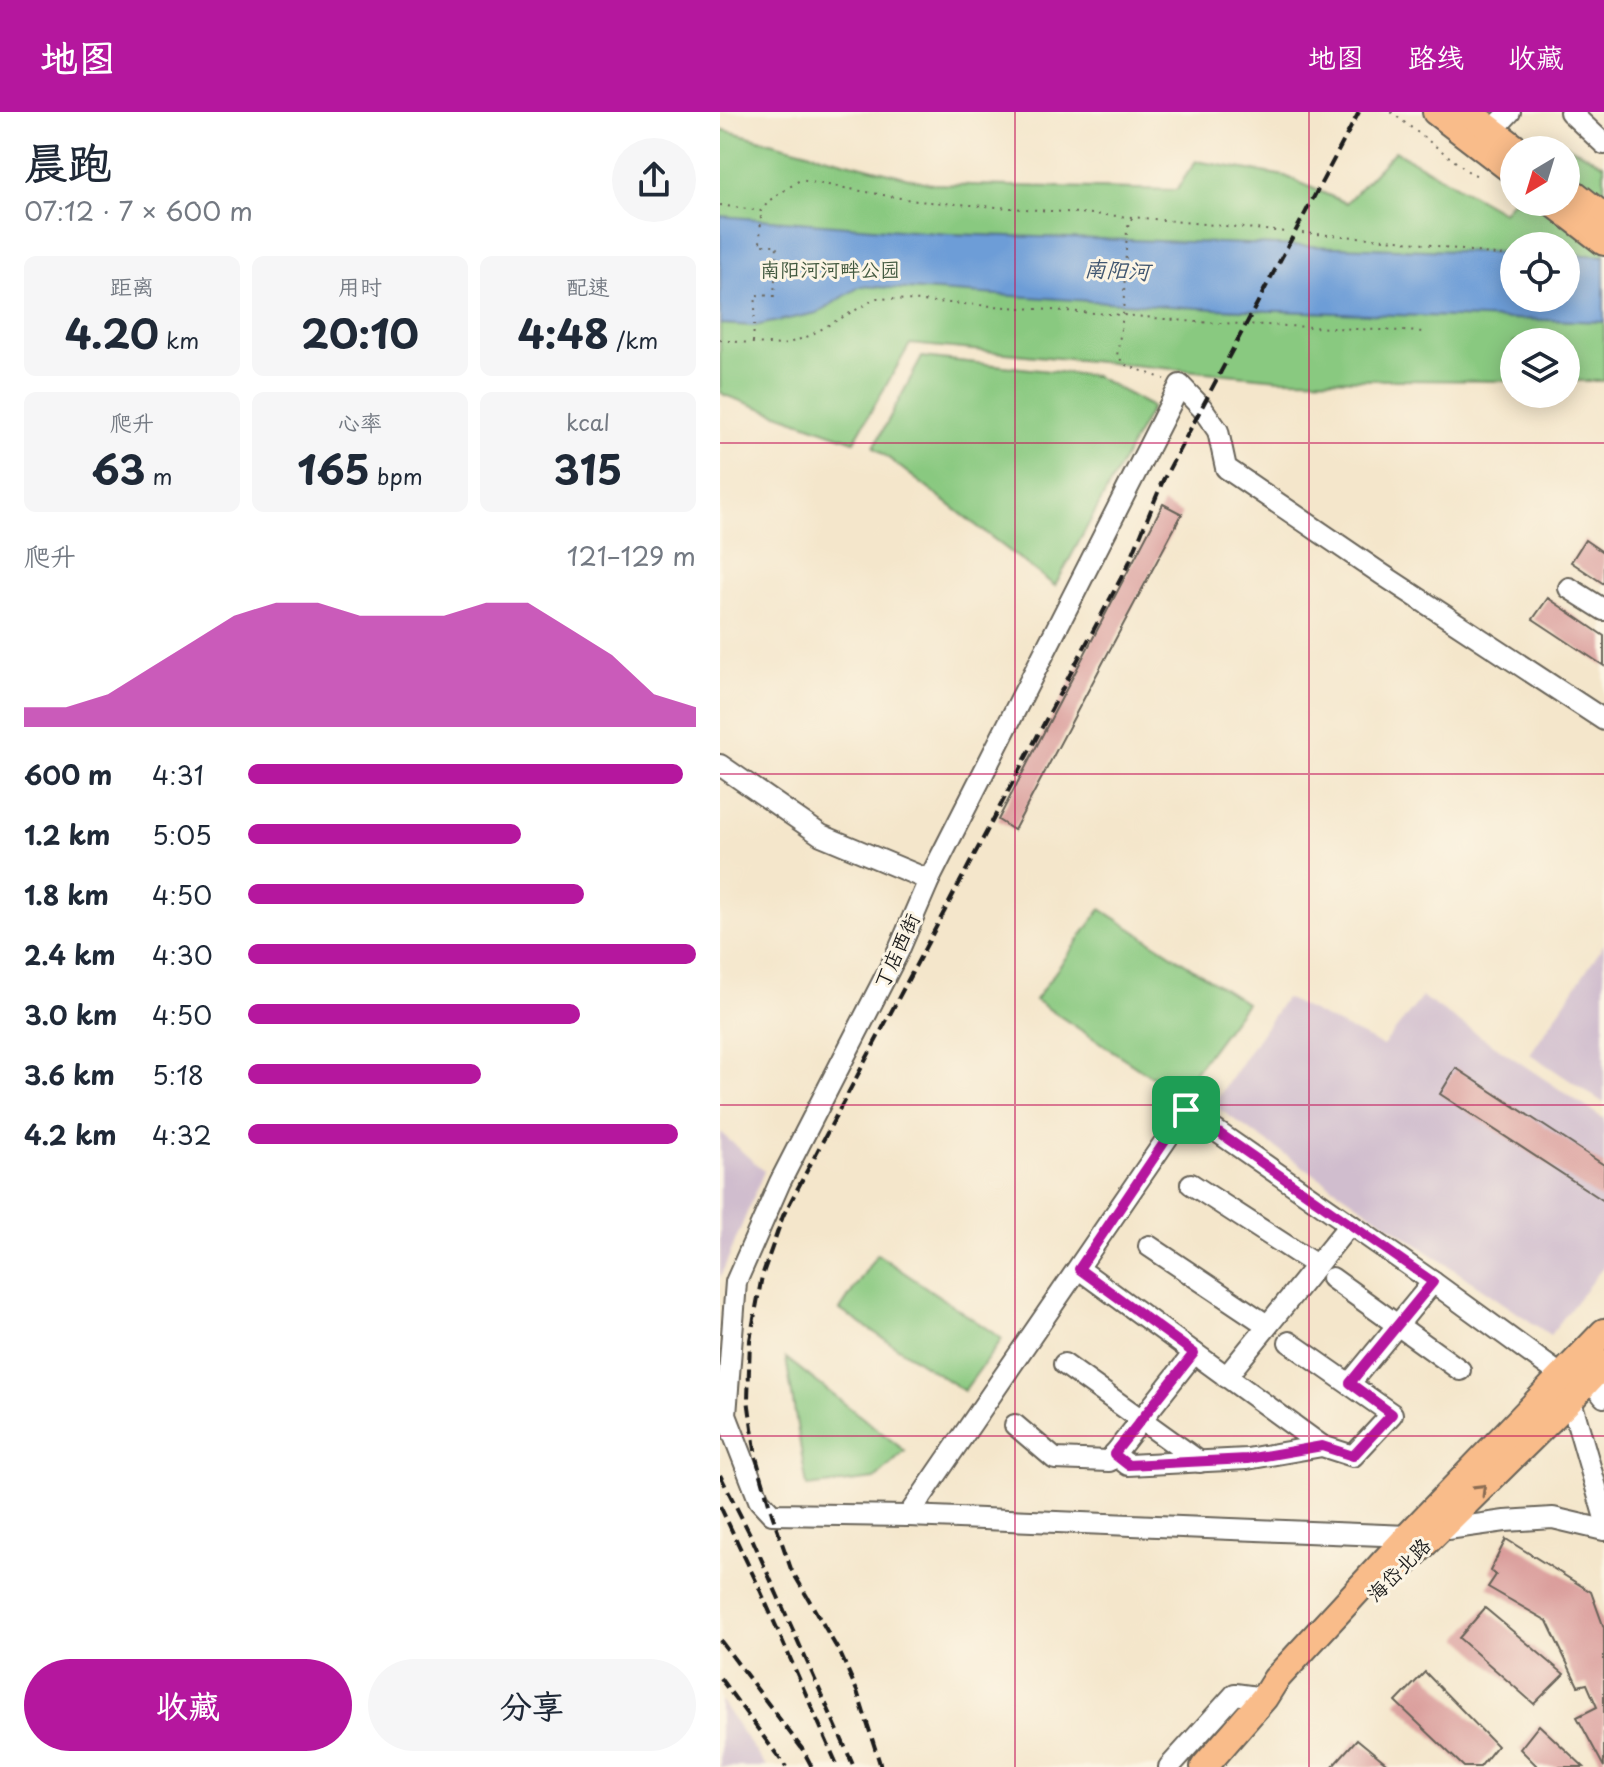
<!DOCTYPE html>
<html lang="zh">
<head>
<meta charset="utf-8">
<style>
  body { margin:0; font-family:"Playpen Sans","LXGW WenKai TC",sans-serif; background:#f6f6f7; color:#1f2937; height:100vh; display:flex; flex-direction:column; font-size:30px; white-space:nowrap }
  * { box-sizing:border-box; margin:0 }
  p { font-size:26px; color:#747a83 }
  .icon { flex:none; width:44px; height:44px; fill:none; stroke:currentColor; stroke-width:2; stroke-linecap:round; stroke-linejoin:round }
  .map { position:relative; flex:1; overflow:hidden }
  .details { display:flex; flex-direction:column; background:#fff; width:720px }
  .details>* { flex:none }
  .needle { width:52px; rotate:218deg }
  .buttons { position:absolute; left:780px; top:24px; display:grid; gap:16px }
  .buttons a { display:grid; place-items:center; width:80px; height:80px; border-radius:50%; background:#fff; box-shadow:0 4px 20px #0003; font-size:40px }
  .pin { position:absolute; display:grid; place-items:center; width:68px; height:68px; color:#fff; margin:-34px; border-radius:16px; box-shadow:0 4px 12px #0006 }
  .round { display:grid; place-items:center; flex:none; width:84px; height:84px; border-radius:42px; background:#f6f6f7 }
  .summary { display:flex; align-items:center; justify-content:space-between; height:136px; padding:0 24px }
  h1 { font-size:44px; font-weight:700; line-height:60px }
  .metrics { display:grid; grid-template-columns:repeat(3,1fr); gap:12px; height:136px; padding:8px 24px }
  .metrics div { display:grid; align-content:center; border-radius:12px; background:#f6f6f7; text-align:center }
  .metrics b { font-size:40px; font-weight:700 }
  .metrics small { font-size:22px; font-weight:400 }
  .metrics p { font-size:22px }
  .chart { height:224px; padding:16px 24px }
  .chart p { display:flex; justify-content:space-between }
  .chart svg { width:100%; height:144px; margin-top:8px; fill:#b5179e; opacity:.7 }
  .button { display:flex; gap:16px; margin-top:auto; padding:16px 24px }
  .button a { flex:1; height:92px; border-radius:48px; background:#b5179e; color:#fff; font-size:32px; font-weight:700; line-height:92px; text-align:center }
  .button a+a { background:#f6f6f7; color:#1f2937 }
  ul { padding:0 24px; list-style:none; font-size:26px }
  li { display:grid; grid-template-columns:128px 96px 1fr; align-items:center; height:60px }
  li i { height:20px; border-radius:10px; background:#b5179e }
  header { display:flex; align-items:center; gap:48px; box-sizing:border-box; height:112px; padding:0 40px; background:#b5179e; color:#fff }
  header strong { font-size:38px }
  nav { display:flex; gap:44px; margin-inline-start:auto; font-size:28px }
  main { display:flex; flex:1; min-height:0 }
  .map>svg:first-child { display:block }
  .industrial { fill:#d0bdce }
  .green { fill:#89c980; stroke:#52724e; stroke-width:2; fill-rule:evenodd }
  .water { fill:#6d9dd7; stroke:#445c7a; stroke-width:2 }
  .building { fill:#da9d9b }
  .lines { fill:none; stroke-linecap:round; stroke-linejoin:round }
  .minor-casing { stroke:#686359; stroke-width:24 }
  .major-casing { stroke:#686359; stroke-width:30 }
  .path { stroke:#686359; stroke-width:2; stroke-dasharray:2 6; stroke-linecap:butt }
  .minor { stroke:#fff; stroke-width:20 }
  .major { stroke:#f9bc8a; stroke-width:26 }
  .rail { stroke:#1c1c1c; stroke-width:4; stroke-dasharray:12 6; stroke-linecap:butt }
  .oneway { stroke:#8a6c53 }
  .route-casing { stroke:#fff; stroke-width:16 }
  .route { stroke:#b5179e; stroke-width:10 }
  .grid { fill:none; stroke:#c2185b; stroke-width:2; stroke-opacity:0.55 }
  .labels { text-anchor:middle; stroke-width:6; stroke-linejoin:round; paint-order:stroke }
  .park-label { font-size:20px; fill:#42593f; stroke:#fcf5e5 }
  .street-label { font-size:20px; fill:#1c1c1c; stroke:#fcf5e5 }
  .water-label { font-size:22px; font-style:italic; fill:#405670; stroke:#fcf5e5 }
</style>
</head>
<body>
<header>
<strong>地图</strong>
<nav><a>地图</a><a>路线</a><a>收藏</a></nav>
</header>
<main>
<section class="details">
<div class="summary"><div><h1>晨跑</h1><p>07:12 · 7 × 600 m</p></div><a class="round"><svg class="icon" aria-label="share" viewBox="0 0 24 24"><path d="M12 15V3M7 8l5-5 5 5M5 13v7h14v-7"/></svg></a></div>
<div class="metrics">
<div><p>距离</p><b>4.20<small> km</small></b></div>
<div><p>用时</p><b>20:10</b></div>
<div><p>配速</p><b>4:48<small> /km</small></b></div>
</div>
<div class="metrics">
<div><p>爬升</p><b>63<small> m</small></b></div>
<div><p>心率</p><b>165<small> bpm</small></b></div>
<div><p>kcal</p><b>315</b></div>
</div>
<div class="chart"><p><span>爬升</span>121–129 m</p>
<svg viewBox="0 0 160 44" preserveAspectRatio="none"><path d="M0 44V38L10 38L20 34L30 26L40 18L50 10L60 6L70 6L80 10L90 10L100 10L110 6L120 6L130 14L140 22L150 34L160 38V44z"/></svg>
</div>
<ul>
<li><b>600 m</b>4:31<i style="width:97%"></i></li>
<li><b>1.2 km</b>5:05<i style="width:61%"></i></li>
<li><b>1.8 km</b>4:50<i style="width:75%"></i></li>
<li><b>2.4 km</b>4:30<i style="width:100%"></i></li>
<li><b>3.0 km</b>4:50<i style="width:74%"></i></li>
<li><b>3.6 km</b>5:18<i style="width:52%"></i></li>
<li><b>4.2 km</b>4:32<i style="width:96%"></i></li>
</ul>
<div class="button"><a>收藏</a><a>分享</a></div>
</section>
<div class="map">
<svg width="884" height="1655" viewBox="0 0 884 1655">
  <rect width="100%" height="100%" fill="#fcf5e5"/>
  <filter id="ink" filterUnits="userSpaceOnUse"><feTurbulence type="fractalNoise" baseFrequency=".0125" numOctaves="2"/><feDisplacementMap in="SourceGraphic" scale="16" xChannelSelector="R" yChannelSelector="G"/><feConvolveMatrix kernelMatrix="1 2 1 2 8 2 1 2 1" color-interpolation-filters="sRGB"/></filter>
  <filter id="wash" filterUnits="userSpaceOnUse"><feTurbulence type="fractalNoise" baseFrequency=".006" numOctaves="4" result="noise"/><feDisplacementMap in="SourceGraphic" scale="32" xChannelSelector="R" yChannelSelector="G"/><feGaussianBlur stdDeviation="1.8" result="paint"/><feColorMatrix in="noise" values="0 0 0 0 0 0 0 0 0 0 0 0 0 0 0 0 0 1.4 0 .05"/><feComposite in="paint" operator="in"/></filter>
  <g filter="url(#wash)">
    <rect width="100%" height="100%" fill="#f4e6cb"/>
    <g class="industrial">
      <polygon points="884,832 884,991 810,942"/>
      <polygon points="702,885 884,1007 884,1154 830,1223 493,993 565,886 663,934"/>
      <polygon points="0,1020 44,1059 0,1166"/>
      <polygon points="0,1588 46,1655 0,1655"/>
    </g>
    <g class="green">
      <path d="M0 17 212 72 456 78 476 49 565 64 626 91 675 39 783 100 794 86V90H846V38H833L840 30 884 52V269H846V230H794V269L559 267 190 232 134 329 4 283 0 279ZM794 134H846V186H794Z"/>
      <polygon points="202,245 375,264 432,295 335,474 154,335"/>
      <polygon points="381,797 526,891 474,961 431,964 315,888"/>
      <polygon points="157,1142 282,1227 244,1279 120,1198"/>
      <polygon points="66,1246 185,1339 155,1367 87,1375"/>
    </g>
    <polygon class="water" points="0,104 229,122 794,141 794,186 846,186 846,142 884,144 884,210 495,197 141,174 97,201 34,214 0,212"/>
    <g id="blocks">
      <g class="building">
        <polygon points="443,392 462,402 294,718 278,708"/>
        <polygon points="865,428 884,441 884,472 851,450"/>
        <polygon points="828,486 884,524 884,554 813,507"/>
        <polygon points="736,956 884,1053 884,1089 720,982"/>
        <polygon points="786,1427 871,1480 884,1516 884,1655 857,1605 877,1595 867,1572 858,1574 827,1509 768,1475 776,1463 770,1459"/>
        <polygon points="765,1496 844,1562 814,1592 739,1526"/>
        <polygon points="705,1560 777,1634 760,1655 744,1655 676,1590"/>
        <polygon points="819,1613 864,1655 818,1655 800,1637"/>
        <polygon points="637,1627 671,1655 612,1655"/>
      </g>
    </g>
  </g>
  <g filter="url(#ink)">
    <use href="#blocks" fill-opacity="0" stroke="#686359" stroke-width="2"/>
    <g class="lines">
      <defs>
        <g id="minor">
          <polyline points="850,0 884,32"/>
          <polyline points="772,19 790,0"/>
          <polyline points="849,476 884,498"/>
          <polyline points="884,608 663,463 506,356 498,319 482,296 460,273 209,768 178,840 60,1070 16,1170 6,1303 39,1388 52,1402 188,1404 688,1424 720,1418 785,1409 833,1406 884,1418"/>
          <polyline points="0,653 101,723 209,768"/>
          <polyline points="466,998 713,1170 842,1264"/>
          <polyline points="471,1072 596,1153"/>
          <polyline points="429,1134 547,1213"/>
          <polyline points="359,1157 602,1334"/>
          <polyline points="612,1166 740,1258"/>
          <polyline points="344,1252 480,1350"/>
          <polyline points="506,1265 630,1112"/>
          <polyline points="858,1266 870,1267 884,1285"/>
          <polyline points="630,1271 713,1170"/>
          <polyline points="847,1275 884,1403"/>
          <polyline points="295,1313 335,1347 389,1349 474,1241"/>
          <polyline points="394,1342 408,1353 527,1347 602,1334 633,1344 672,1302 569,1230"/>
          <polyline points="188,1404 474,987"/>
          <polyline points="449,1655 515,1582 544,1586"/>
        </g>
        <g id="major">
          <polyline points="716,0 794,60"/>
          <polyline points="748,0 798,38"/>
          <polyline points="846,75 884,105"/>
          <polyline points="832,90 884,130"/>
          <polyline points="685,1451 851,1287 884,1251"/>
          <polyline points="484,1655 544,1586 556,1567 688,1424 884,1220"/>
        </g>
      </defs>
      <use href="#minor" class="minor-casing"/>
      <use href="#major" class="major-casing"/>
      <g class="path">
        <polyline points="671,0 749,60 758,64 760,62"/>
        <polyline points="0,93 41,99 50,88 80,68 197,89 412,105 566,120"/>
        <polyline points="412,106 407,117 403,203 397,244 406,253 444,267"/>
        <polyline points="582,121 678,128 776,143 794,143"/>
        <polyline points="846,141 861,139"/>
        <polyline points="0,228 18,230 63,233 89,224 157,186 403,203 476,210 705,220"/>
        <polyline points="33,230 36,183 54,184 57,133 40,133 41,100"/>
      </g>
      <use href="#minor" class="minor"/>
      <use href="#major" class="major"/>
      <g class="rail">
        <polyline points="440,374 639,0"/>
        <polyline points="0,1363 31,1424 134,1655"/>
        <polyline points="0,1394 37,1471 118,1655"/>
        <polyline points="0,1528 83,1638 92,1655"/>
        <polyline points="0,1566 66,1655"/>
        <polyline points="161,1655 137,1579 121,1543 71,1457 52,1402 36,1345 28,1287 30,1228 42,1164 63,1104 409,451 444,366"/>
      </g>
    </g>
    <defs><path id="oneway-chevron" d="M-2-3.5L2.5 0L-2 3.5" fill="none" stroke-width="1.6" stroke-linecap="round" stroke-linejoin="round" transform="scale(2)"/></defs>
    <use class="oneway" href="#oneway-chevron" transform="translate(761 1377) rotate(-45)"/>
  </g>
  <g class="lines" filter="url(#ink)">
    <defs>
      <polygon id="route" points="466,998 713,1170 630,1271 672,1302 633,1344 602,1334 527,1347 408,1353 394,1342 474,1241 359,1157"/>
    </defs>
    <use href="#route" class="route-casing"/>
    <use href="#route" class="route"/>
  </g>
  <path class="grid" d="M295 0V1655M589 0V1655M0 331H884M0 662H884M0 993H884M0 1324H884"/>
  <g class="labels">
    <g class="park-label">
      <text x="110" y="165">南阳河河畔公园</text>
    </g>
    <g class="street-label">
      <text transform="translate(177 839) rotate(-65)" y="7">丁店西街</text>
      <text transform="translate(679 1458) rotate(-45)" y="7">海岱北路</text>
    </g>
    <g class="water-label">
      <text transform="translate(397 158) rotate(3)" y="8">南阳河</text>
    </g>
  </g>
</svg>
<div class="buttons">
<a><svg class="needle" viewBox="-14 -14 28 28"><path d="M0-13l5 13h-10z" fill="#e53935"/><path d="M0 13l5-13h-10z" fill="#747a83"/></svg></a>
<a><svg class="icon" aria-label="locate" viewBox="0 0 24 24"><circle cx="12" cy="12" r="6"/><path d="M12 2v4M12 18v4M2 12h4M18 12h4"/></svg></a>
<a><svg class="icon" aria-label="layers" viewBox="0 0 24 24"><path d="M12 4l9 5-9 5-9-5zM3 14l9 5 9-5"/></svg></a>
</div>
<div class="pin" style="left:466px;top:998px;background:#1e9e55"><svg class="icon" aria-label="arrive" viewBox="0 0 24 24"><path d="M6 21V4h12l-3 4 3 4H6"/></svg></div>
</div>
</main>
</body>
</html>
